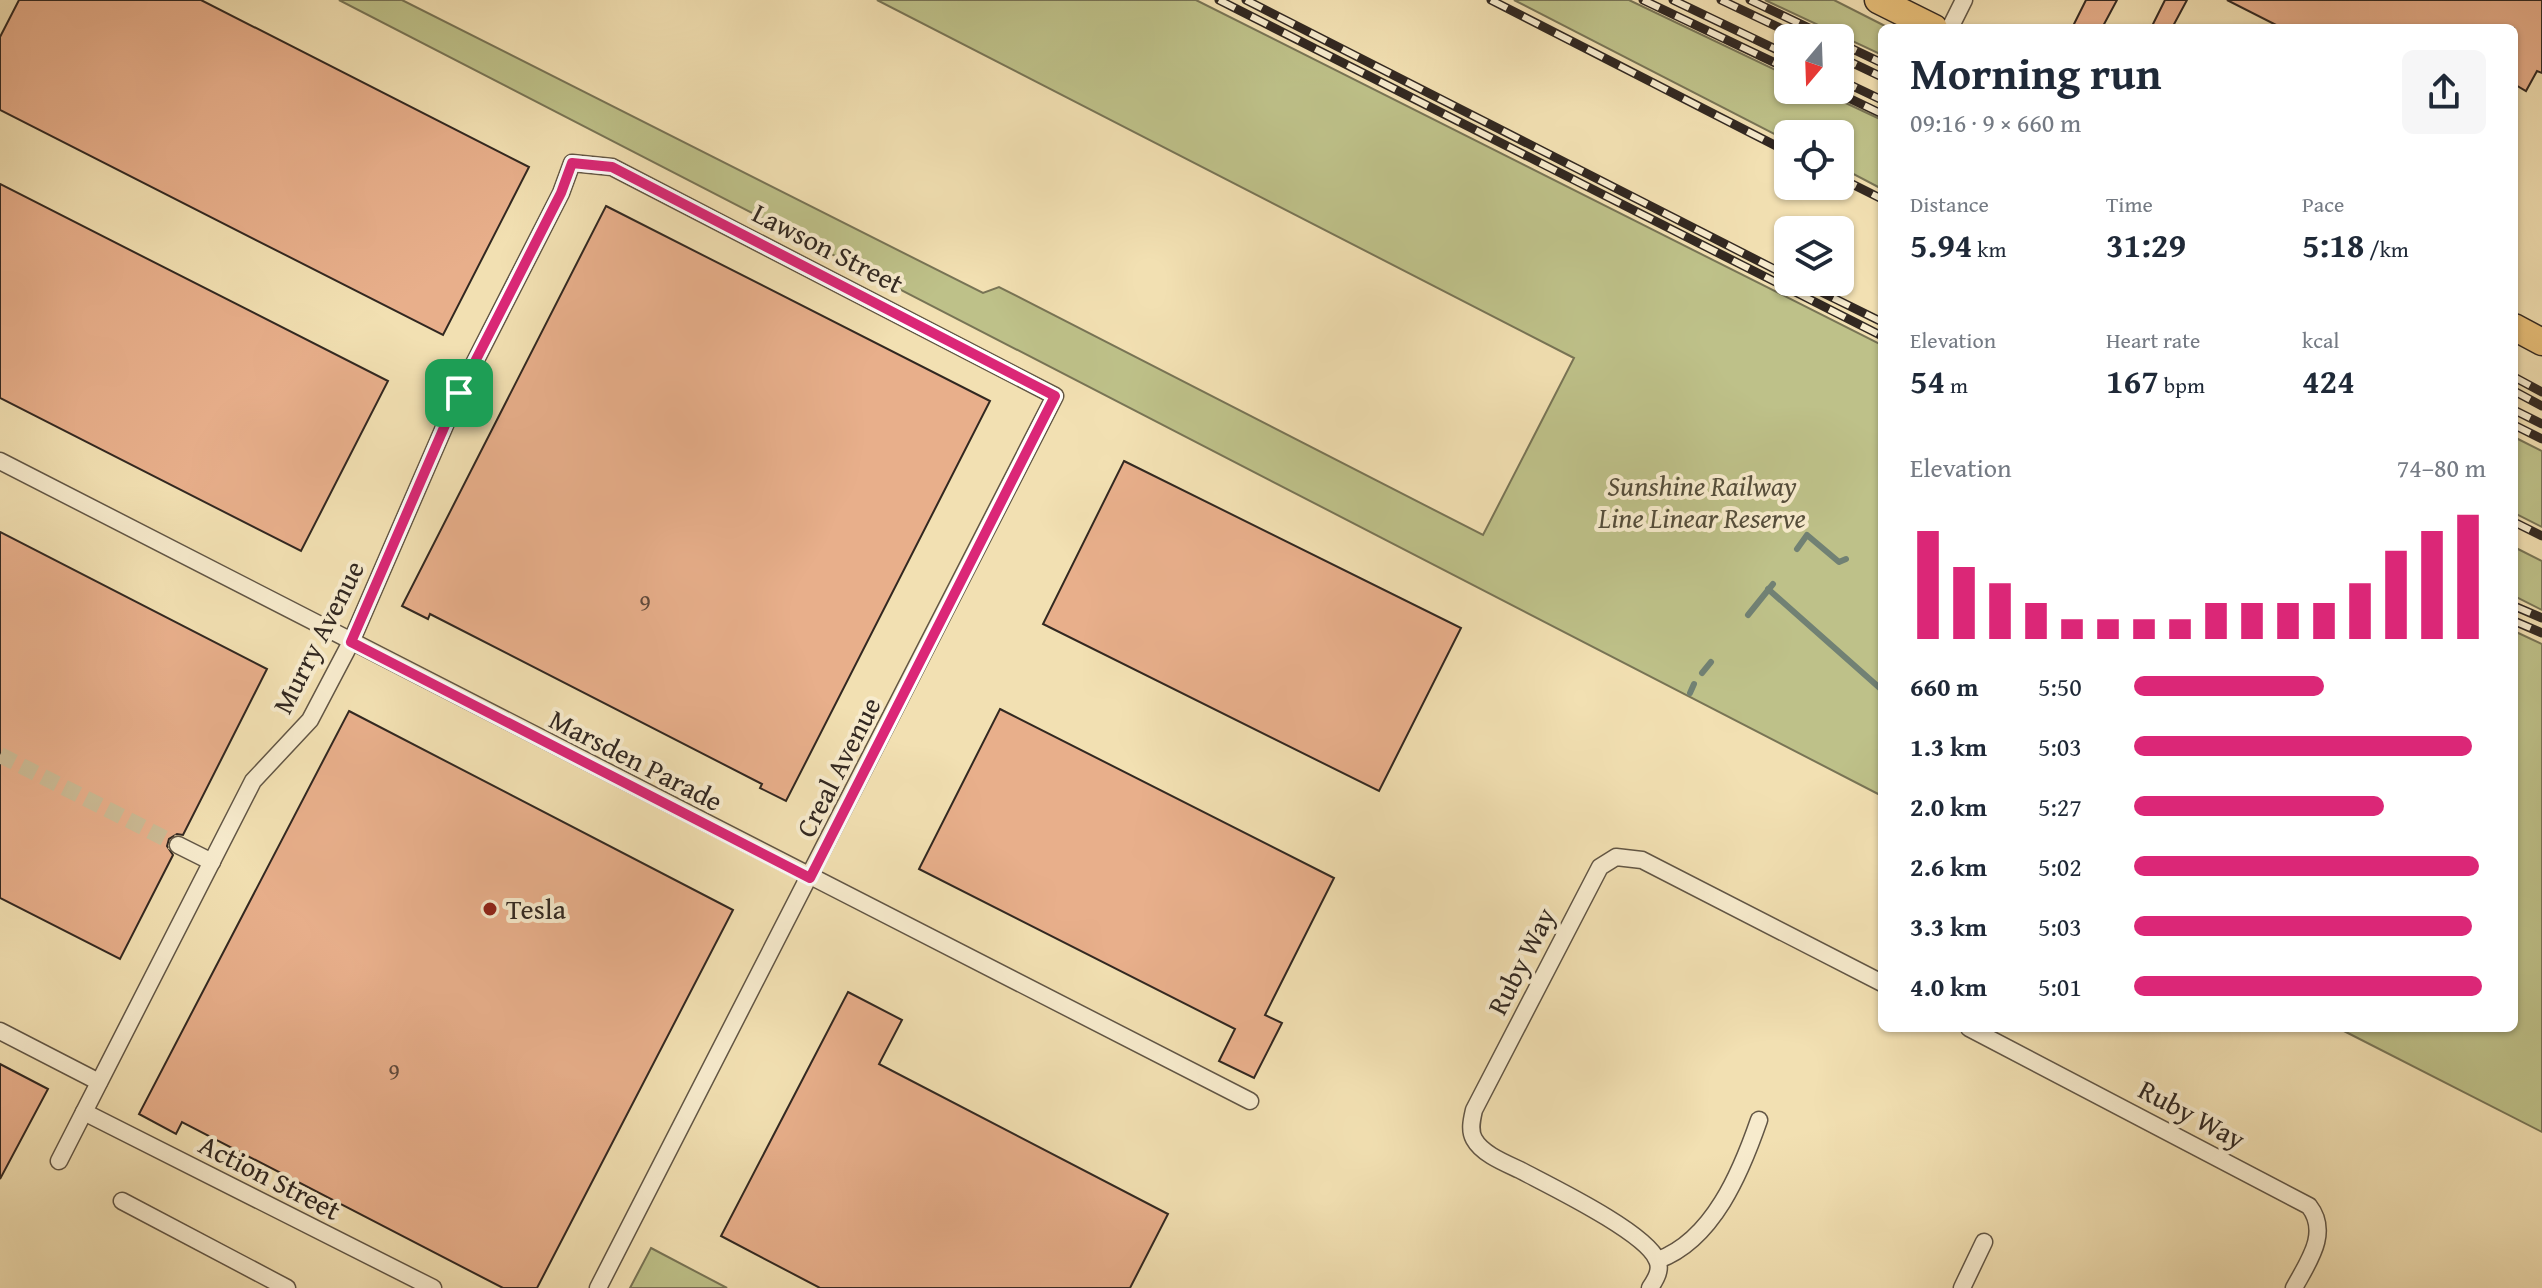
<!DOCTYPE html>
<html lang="en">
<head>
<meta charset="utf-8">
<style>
  body { margin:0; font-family:"Gentium Book Plus",serif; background:#f6f6f7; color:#1f2937; height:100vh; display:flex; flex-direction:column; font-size:30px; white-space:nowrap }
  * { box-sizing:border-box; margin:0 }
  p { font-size:26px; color:#747a83 }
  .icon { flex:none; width:44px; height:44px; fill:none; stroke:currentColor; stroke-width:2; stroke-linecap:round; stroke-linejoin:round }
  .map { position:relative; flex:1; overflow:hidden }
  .drawer { position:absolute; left:1878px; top:24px; width:640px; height:1008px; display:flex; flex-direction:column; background:#fff; border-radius:12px; box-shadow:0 2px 6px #0004 }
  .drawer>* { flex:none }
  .needle { width:52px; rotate:199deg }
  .tools { position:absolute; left:1774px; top:24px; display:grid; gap:16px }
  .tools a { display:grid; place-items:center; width:80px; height:80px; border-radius:12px; background:#fff; box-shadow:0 2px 6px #0004; font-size:40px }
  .pin { position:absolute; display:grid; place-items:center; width:68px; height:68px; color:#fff; margin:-34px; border-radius:16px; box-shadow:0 4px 12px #0006 }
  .round { display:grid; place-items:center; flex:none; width:84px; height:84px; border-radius:12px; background:#f6f6f7 }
  .head { display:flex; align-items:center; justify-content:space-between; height:136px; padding:0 32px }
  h1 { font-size:44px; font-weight:600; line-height:60px }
  .figures { display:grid; grid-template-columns:repeat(3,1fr); gap:12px; height:136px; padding:8px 32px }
  .figures div { display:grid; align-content:center }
  .figures b { font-size:34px; font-weight:600 }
  .figures small { font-size:22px; font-weight:400 }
  .figures p { font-size:22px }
  .chart { height:224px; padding:16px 32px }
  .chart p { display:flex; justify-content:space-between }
  .chart svg { width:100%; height:144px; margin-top:8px; stroke:#db2777; stroke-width:6 }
  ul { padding:0 32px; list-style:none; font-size:26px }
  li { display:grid; grid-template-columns:128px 96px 1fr; align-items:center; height:60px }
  li i { height:20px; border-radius:10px; background:#db2777 }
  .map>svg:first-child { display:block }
  .green { fill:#bec189; stroke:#787455; stroke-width:2 }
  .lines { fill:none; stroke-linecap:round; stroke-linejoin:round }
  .stream { stroke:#718174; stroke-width:6 }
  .building { fill:#e8af8b; stroke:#322821; stroke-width:2 }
  .minor-tunnel { stroke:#ccbb95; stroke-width:16; stroke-dasharray:16 8; stroke-linecap:butt }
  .minor-casing { stroke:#625645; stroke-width:19 }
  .primary-casing { stroke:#322821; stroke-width:29 }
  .minor { stroke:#f7ebcd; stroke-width:16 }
  .primary { stroke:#e9c079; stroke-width:26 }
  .rail-casing { stroke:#322821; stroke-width:9 }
  .rail { stroke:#f7ebcd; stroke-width:6; stroke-dasharray:18; stroke-linecap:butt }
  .route-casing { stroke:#fff; stroke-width:16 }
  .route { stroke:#db2777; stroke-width:10 }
  .poi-dot { fill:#8f2418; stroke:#f7ebcd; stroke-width:3 }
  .labels { text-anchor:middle; stroke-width:8; stroke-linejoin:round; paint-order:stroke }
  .number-label { font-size:24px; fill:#604a3c }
  .street-label { font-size:28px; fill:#322821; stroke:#f7ebcd }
  .park-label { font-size:28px; font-style:italic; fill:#554e3b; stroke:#f7ebcd }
  .poi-label { font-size:28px; fill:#322821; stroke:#f7ebcd; text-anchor:start }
</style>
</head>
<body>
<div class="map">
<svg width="2542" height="1288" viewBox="0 0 2542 1288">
  <rect width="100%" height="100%" fill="#f2e0b2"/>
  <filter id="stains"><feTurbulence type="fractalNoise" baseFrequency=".0025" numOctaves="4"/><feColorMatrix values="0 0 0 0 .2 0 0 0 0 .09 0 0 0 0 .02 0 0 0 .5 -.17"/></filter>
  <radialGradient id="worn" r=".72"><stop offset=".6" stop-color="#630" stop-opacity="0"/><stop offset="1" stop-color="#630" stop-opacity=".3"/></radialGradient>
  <g class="green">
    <polygon points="339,0 402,0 983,293 999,287 1483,535 1574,358 877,0 1196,0 1882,345 1882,796"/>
    <polygon points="1514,0 1629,0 1788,76 1788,90 1818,90 1882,120 1882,189 1840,167 1840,134 1788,134 1788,141"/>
    <polygon points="1765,0 1834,0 1889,28 1882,28 1882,55"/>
    <polygon points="2514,437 2542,451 2542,527 2514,513"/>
    <polygon points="2514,547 2542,561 2542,610 2514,596"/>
    <polygon points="2514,631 2542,644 2542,1132 2338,1028 2514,1028"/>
    <polygon points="651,1248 727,1288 630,1288"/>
  </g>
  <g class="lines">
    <g class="stream">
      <polyline points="1797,549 1807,535 1839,562 1846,559"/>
      <polyline points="1768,589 1882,690"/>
      <polyline points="1748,615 1773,584"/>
      <polyline points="1702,673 1711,662"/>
      <polyline points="1690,693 1694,684"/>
    </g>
  </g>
  <g class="building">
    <polygon points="19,0 201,0 529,167 443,335 0,110 0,37"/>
    <polygon points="2086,0 2117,0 2102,28 2072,28"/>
    <polygon points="2165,0 2187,0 2172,28 2151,28"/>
    <polygon points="2227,0 2542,0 2542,73 2537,71 2526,91 2514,84 2514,28 2282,28"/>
    <polygon points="0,184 388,381 301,551 0,398"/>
    <polygon points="606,206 990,401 786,801 760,788 762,784 430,614 428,619 402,606"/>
    <polygon points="1124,461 1461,628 1379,791 1043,624"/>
    <polygon points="0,532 267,669 183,835 177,834 169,839 167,846 173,855 120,959 0,898"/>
    <polygon points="1000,709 1334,878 1265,1015 1282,1023 1254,1078 1219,1061 1235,1029 919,869"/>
    <polygon points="349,711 733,910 537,1288 503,1288 182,1122 176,1134 139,1114"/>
    <polygon points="848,992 902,1020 879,1064 1168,1214 1130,1288 820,1288 721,1236"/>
    <polygon points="0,1064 48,1089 0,1179"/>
  </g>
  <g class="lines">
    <polyline class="minor-tunnel" points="0,755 178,845"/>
    <defs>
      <g id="minor">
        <polyline points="1950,28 1964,0"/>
        <polyline points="0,461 1250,1101"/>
        <polyline points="178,845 212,862"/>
        <path d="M1969 1028 2309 1206C2330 1233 2308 1262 2294 1288"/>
        <polyline points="0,1031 99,1082"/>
        <polyline points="84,1112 433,1288"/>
        <polyline points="59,1161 253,781 310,720 351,642 459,393 561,193 572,163 612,167 1055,396 598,1288"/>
        <polyline points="122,1201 287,1288"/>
        <path d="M1658 1260C1713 1240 1741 1172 1759 1120"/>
        <path d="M1650 1288C1655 1280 1662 1270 1657 1260 1646 1232 1548 1185 1520 1170 1505 1163 1482 1154 1474 1139 1469 1130 1472 1119 1474 1110L1600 867 1616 857 1642 860 1882 983"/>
        <polyline points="1962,1288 1984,1242"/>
      </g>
      <g id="primary">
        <polyline points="1878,0 1934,28"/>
        <polyline points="2514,327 2542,342"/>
      </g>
    </defs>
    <use href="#minor" class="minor-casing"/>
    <use href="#primary" class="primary-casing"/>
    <use href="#minor" class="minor"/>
    <use href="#primary" class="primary"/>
    <defs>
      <g id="rail">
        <polyline points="1219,0 1882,336"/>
        <polyline points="1246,0 1788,276"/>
        <polyline points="1491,0 1788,152"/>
        <polyline points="1643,0 1788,69"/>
        <polyline points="1673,0 1788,55"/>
        <polyline points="1721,0 1801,38"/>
        <polyline points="1750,0 1830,38"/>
        <polyline points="1840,43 1882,63"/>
        <polyline points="1840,57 1882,77"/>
        <polyline points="1840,80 1882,100"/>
        <polyline points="1832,90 1882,114"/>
        <polyline points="1840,178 1882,199"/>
        <polyline points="1801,282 1882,322"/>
        <polyline points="2514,377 2542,392"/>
        <polyline points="2514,391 2542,406"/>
        <polyline points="2514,410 2542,424"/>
        <polyline points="2514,425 2542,439"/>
        <polyline points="2514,522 2542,536"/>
        <polyline points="2514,606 2542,618"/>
        <polyline points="2514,621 2542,633"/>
      </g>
    </defs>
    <use href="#rail" class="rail-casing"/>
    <use href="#rail" class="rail"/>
  </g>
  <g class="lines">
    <defs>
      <polygon id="route" points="572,163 612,167 1055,396 810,878 351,642 459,393 561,193"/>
    </defs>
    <use href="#route" class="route-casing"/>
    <use href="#route" class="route"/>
  </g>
  <circle class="poi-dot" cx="490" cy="909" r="8"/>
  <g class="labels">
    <g class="number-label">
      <text x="645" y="610">9</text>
      <text x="394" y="1079">9</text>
    </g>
    <g class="street-label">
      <text transform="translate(828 248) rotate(27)" y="10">Lawson Street</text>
      <text transform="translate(318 637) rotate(-63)" y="10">Murry Avenue</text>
      <text transform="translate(636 760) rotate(27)" y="10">Marsden Parade</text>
      <text transform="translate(838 767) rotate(-63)" y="10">Creal Avenue</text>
      <text transform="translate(1521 961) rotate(-63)" y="10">Ruby Way</text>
      <text transform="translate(2192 1114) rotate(28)" y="10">Ruby Way</text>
      <text transform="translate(270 1177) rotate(27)" y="10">Action Street</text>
    </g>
    <g class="park-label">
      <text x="1702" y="496">Sunshine Railway<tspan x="1702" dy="32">Line Linear Reserve</tspan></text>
    </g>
    <g class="poi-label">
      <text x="506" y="919">Tesla</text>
    </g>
  </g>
  <rect width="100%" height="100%" filter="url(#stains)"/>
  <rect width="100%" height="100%" fill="url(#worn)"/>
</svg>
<div class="tools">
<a><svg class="needle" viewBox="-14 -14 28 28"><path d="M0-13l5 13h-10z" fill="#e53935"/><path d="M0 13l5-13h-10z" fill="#747a83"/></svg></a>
<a><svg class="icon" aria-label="locate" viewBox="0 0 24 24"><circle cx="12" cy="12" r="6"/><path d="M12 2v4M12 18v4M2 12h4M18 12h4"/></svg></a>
<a><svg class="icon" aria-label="layers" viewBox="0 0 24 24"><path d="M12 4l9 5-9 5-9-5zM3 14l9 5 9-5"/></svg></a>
</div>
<div class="pin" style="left:459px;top:393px;background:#1e9e55"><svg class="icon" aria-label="arrive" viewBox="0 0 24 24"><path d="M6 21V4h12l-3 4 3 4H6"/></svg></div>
<section class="drawer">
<div class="head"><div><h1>Morning run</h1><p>09:16 · 9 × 660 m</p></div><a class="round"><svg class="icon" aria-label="share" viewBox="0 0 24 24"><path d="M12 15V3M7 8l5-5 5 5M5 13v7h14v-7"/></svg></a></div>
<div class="figures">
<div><p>Distance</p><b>5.94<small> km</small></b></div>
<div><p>Time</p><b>31:29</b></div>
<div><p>Pace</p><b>5:18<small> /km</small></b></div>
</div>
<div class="figures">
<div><p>Elevation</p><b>54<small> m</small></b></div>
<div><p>Heart rate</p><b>167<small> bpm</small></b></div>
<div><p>kcal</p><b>424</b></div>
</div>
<div class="chart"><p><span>Elevation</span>74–80 m</p>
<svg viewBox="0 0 160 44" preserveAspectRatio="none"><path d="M5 44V11M15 44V22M25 44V27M35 44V33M45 44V38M55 44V38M65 44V38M75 44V38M85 44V33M95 44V33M105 44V33M115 44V33M125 44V27M135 44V17M145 44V11M155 44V6"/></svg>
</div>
<ul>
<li><b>660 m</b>5:50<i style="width:54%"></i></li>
<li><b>1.3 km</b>5:03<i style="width:96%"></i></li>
<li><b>2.0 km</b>5:27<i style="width:71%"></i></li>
<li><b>2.6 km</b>5:02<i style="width:98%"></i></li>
<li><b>3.3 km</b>5:03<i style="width:96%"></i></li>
<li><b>4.0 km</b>5:01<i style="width:99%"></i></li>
</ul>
</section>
</div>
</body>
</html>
